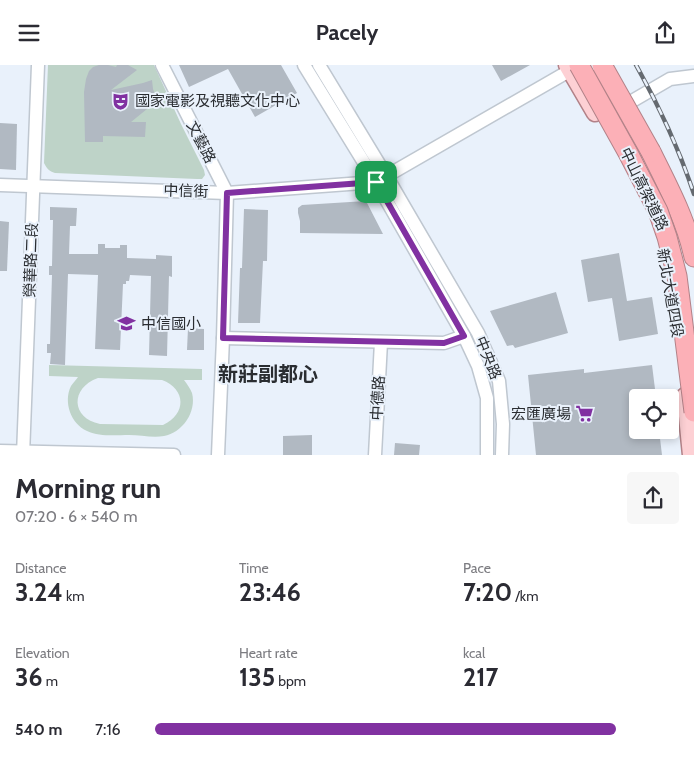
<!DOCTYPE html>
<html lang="en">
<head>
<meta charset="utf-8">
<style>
  body { margin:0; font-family:Cabin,"Noto Sans TC",sans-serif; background:#f7f7f7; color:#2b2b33; height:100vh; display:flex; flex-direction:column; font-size:19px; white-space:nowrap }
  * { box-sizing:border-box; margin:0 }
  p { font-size:16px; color:#7c7c81 }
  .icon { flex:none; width:28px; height:28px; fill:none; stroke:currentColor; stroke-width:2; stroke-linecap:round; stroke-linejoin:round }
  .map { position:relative; height:390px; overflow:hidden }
  .side { display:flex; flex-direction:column; background:#fff; flex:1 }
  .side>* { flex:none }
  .buttons { position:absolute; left:629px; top:324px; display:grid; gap:10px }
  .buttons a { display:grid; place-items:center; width:50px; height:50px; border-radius:5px; background:#fff; box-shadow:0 2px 8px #0003; font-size:25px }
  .pin { position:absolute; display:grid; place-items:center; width:42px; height:42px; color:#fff; margin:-21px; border-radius:10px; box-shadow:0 2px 8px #0006 }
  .round { display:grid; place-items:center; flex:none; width:52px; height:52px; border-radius:5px; background:#f7f7f7 }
  .summary { display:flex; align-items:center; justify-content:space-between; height:85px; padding:0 15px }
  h1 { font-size:28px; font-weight:700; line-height:38px }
  .stats { display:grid; grid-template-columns:repeat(3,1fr); gap:8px; height:85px; padding:5px 15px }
  .stats div { display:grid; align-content:center }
  .stats b { font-size:25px; font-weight:700 }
  .stats small { font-size:14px; font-weight:400 }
  .stats p { font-size:14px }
  ul { padding:0 15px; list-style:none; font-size:16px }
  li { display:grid; grid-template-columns:80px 60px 1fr; align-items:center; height:38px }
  li i { height:12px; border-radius:6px; background:#8131a1 }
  header { display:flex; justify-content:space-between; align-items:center; height:65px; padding:0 15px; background:#fff; font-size:22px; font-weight:700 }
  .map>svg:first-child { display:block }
  .green { fill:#bed3c8; fill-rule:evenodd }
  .building { fill:#b1b9c2 }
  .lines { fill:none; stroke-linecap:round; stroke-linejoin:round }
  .minor-casing { stroke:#bfc7d0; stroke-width:15 }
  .major-casing { stroke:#b28288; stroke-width:19 }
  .highway-casing { stroke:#b28288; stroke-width:21 }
  .minor { stroke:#fff; stroke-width:12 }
  .major { stroke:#fdd0d4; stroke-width:16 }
  .highway { stroke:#fcb0b7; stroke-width:19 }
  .rail-casing { stroke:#656a70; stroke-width:4.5 }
  .rail { stroke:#e9f1fb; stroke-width:2.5; stroke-dasharray:8; stroke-linecap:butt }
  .highway-bridge-casing { stroke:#b28288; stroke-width:21; stroke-linecap:butt }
  .highway-bridge { stroke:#fcb0b7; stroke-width:19 }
  .route-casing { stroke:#fff; stroke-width:10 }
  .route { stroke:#8131a1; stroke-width:6 }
  .labels { text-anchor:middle; stroke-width:4; stroke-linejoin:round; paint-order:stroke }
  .poi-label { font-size:15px; fill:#2a2d31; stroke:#e9f1fb; text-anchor:start }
  .street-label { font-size:15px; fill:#2a2d31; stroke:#e9f1fb }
  .district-label { font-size:20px; font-weight:bold; fill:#2a2d31; stroke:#e9f1fb }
</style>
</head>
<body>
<header><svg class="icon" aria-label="menu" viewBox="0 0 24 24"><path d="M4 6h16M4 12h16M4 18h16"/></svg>Pacely<svg class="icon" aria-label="share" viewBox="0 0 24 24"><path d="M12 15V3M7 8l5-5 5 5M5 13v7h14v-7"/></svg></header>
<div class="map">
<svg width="694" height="390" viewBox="0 0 694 390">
  <rect width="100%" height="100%" fill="#e9f1fb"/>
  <g class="green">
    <path d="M48 0H154L181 59 204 105 205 110 202 114H197L55 108C49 106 47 104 44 98Z"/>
    <path d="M49 300 202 304V315H184C187 319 190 323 192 328 197 347 182 368 164 371 153 373 140 370 129 370 116 370 100 372 87 366 71 359 63 337 71 321 73 318 76 315 78 312L49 311ZM98 313 162 315C186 324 187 349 163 360L100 359C71 353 70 323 98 313Z"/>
  </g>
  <g class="building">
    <polygon points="99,0 108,0 116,2 117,0 128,0 137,5 111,25 143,18 152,15 153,24 156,32 161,40 152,42 147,44 131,57 146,57 145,72 103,71 103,77 85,77 84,27 86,14 89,6 93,2"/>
    <polygon points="179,0 281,0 297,28 255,52 228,4 189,22"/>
    <polygon points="492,0 530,0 501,16"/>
    <polygon points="0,58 17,59 16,105 0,104"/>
    <polygon points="366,136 383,169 300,168 300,156 298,148 298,143 302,140"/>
    <polygon points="50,142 77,143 76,161 70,161 69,189 98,189 98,179 105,179 105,183 120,183 120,180 127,180 127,193 156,194 156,190 172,191 172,212 169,211 167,291 149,290 151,211 130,210 129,216 126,216 126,219 123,219 120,285 95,284 98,210 68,209 65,300 50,299 51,288 47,288 47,279 50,279 52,210 49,210 49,201 52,201 53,155 50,155"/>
    <polygon points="244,144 268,145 267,196 263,196 260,258 238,258 240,203 242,203"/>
    <polygon points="0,156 9,157 7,206 0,206"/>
    <polygon points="619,188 627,236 652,232 658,269 619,276 612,233 588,237 581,195"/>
    <polygon points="556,227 568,268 515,283 513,280 507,281 490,246"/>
    <polygon points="188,263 204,264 204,285 187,285"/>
    <polygon points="652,300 656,332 638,332 638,365 659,365 662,390 536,390 528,310 584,304 584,308"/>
    <polygon points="312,370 312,390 283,390 283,371"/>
    <polygon points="395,378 420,380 419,390 394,390"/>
  </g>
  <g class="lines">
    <defs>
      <g id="minor">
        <polyline points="162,0 227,128 223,273 218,390"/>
        <polyline points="304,0 376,117 464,271 478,301 487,333 487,390"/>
        <polyline points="319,0 387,112 478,268 499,316 503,359 502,390"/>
        <polyline points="627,39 670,14 694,11"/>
        <polyline points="0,120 227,128 376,117 576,2"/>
        <polyline points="223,273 444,278 464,271"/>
        <polyline points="0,386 174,390"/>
        <polyline points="23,390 38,0"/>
        <polyline points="375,390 381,277"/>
      </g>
      <g id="major">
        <polyline points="567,0 595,48"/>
        <polyline points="685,331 691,390"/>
      </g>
      <path id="highway" d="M651 87C668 121 686 155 694 192"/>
    </defs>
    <use href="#minor" class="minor-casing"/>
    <use href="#major" class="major-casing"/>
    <use href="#highway" class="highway-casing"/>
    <use href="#minor" class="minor"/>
    <use href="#major" class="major"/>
    <use href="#highway" class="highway"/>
    <defs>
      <path id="rail" d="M636 0C659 41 679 84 694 129"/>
    </defs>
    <use href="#rail" class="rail-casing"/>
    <use href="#rail" class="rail"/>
    <defs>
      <g id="highway-bridge">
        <polyline points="579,0 628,88 658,146 667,172 677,211 694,347"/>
        <polyline points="602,0 651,87"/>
      </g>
    </defs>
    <use href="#highway-bridge" class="highway-bridge-casing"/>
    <use href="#highway-bridge" class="highway-bridge"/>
  </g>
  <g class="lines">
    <defs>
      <polygon id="route" points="376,117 464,271 444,278 223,273 227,128"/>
    </defs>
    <use href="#route" class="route-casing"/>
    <use href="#route" class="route"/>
  </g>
  <defs>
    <symbol id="theatre-bare" viewBox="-9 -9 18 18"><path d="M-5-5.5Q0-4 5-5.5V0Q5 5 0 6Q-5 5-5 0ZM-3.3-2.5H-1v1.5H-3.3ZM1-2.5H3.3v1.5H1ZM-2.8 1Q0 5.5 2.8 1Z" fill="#8131a1" stroke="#e9f1fb" stroke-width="2.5" paint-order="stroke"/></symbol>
    <symbol id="school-bare" viewBox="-9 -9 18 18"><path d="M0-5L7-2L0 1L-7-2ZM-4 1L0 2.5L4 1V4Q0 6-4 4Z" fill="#8131a1" stroke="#e9f1fb" stroke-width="2.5" paint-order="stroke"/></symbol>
    <symbol id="supermarket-bare" viewBox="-9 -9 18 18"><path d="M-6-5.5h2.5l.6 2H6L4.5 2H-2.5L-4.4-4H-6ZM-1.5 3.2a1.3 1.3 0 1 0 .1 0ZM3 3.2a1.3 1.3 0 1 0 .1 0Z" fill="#8131a1" stroke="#e9f1fb" stroke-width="2.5" paint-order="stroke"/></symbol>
  </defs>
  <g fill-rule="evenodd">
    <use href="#theatre-bare" x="108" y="24" width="25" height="25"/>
    <use href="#school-bare" x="114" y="246" width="25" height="25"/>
    <use href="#supermarket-bare" x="572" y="336" width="25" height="25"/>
  </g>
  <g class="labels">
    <g class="poi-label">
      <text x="135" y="41">國家電影及視聽文化中心</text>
      <text x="141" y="264">中信國小</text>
      <text x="571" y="354" text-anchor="end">宏匯廣場</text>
    </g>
    <g class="street-label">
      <text transform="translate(201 77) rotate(63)" y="5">文藝路</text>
      <text transform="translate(644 124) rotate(64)" y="5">中山高架道路</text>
      <text transform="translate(186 126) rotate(2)" y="5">中信街</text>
      <text transform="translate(31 195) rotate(-88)" y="5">榮華路二段</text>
      <text transform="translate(670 228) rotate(80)" y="5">新北大道四段</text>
      <text transform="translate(488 293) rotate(68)" y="5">中央路</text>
      <text transform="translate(378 333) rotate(-87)" y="5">中德路</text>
    </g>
    <g class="district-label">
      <text x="268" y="316">新莊副都心</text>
    </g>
  </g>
</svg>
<div class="buttons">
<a><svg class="icon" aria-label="locate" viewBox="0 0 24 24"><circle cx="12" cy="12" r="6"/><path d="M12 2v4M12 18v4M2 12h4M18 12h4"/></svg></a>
</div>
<div class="pin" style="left:376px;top:117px;background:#1e9e55"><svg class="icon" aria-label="arrive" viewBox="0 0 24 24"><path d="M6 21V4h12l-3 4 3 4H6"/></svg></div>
</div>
<section class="side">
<div class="summary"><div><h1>Morning run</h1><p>07:20 · 6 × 540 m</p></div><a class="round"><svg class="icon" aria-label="share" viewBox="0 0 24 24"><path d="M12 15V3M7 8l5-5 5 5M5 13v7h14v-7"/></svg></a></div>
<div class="stats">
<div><p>Distance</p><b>3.24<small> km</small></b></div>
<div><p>Time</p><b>23:46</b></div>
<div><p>Pace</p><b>7:20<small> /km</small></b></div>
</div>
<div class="stats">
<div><p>Elevation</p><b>36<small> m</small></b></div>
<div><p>Heart rate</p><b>135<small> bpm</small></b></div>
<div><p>kcal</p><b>217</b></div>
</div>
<ul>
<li><b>540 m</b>7:16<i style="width:88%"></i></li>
</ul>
</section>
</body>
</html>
